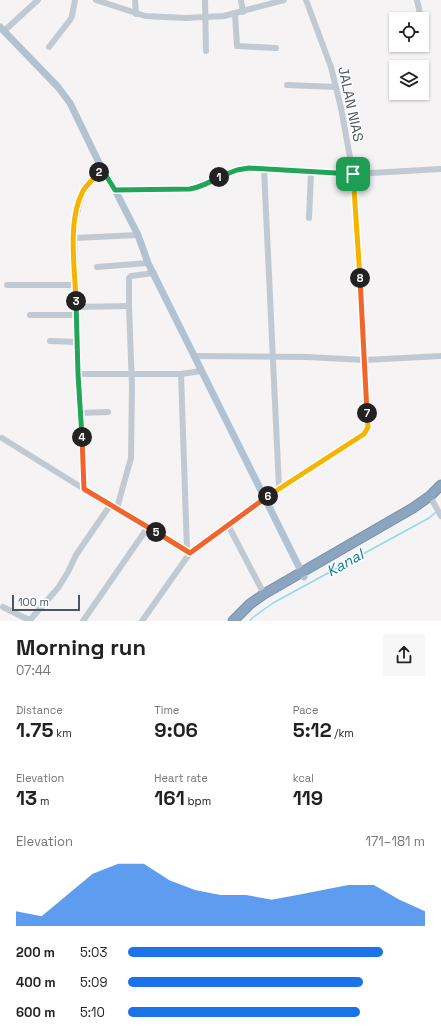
<!DOCTYPE html>
<html lang="en">
<head>
<meta charset="utf-8">
<style>
  body { margin:0; font-family:"Space Grotesk",sans-serif; background:#f6f6f6; color:#222; height:100vh; display:flex; flex-direction:column; font-size:15px; white-space:nowrap }
  * { box-sizing:border-box; margin:0 }
  p { font-size:13px; color:#767676 }
  .icon { flex:none; width:22px; height:22px; fill:none; stroke:currentColor; stroke-width:2; stroke-linecap:round; stroke-linejoin:round }
  .map { position:relative; height:621px; overflow:hidden }
  .drawer { display:flex; flex-direction:column; background:#fff; flex:1 }
  .drawer>* { flex:none }
  .buttons { position:absolute; left:389px; top:12px; display:grid; gap:8px }
  .buttons a { display:grid; place-items:center; width:40px; height:40px; border-radius:0px; background:#fff; box-shadow:0 1px 3px #0004; font-size:20px }
  .scale { position:absolute; left:12px; bottom:10px; width:68px; box-sizing:border-box; padding-left:4px; border:2px solid #4a5661; border-top:0; font-size:11px; line-height:14px; white-space:nowrap; color:#4a5661; -webkit-text-stroke:3px #fff; paint-order:stroke }
  .pin { position:absolute; display:grid; place-items:center; width:34px; height:34px; color:#fff; margin:-17px; border-radius:8px; box-shadow:0 2px 6px #0006 }
  .km { position:absolute; width:20px; height:20px; margin:-10px; border-radius:50%; background:#222; color:#fff; font-size:11px; line-height:20px; text-align:center }
  .round { display:grid; place-items:center; flex:none; width:42px; height:42px; border-radius:0px; background:#f6f6f6 }
  .head { display:flex; align-items:center; justify-content:space-between; height:68px; padding:0 16px }
  h1 { font-size:22px; font-weight:700; line-height:30px }
  .stats { display:grid; grid-template-columns:repeat(3,1fr); gap:6px; height:68px; padding:4px 16px }
  .stats div { display:grid; align-content:center }
  .stats b { font-size:20px; font-weight:700 }
  .stats small { font-size:11px; font-weight:400 }
  .stats p { font-size:11px }
  .chart { height:112px; padding:8px 16px }
  .chart p { display:flex; justify-content:space-between }
  .chart svg { width:100%; height:72px; margin-top:4px; fill:#1a73e8; opacity:.7 }
  ul { padding:0 16px; list-style:none; font-size:13px }
  li { display:grid; grid-template-columns:64px 48px 1fr; align-items:center; height:30px }
  li i { height:10px; border-radius:5px; background:#1a73e8 }
  .map>svg:first-child { display:block }
  .lines { fill:none; stroke-linecap:round; stroke-linejoin:round }
  .stream { stroke:#90daee; stroke-width:1.5 }
  .highway-casing { stroke:#7690ad; stroke-width:11 }
  .minor { stroke:#c1cad2; stroke-width:6 }
  .major { stroke:#b3c2d1; stroke-width:7 }
  .highway { stroke:#8ba5c1; stroke-width:9 }
  .split-1-casing { stroke:#fff; stroke-width:8 }
  .split-2-casing { stroke:#fff; stroke-width:8 }
  .split-3-casing { stroke:#fff; stroke-width:8 }
  .split-4-casing { stroke:#fff; stroke-width:8 }
  .split-5-casing { stroke:#fff; stroke-width:8 }
  .split-6-casing { stroke:#fff; stroke-width:8 }
  .split-7-casing { stroke:#fff; stroke-width:8 }
  .split-8-casing { stroke:#fff; stroke-width:8 }
  .split-9-casing { stroke:#fff; stroke-width:8 }
  .split-1 { stroke:#22a559; stroke-width:5 }
  .split-2 { stroke:#22a559; stroke-width:5 }
  .split-3 { stroke:#f5b400; stroke-width:5 }
  .split-4 { stroke:#22a559; stroke-width:5 }
  .split-5 { stroke:#f0652b; stroke-width:5 }
  .split-6 { stroke:#f0652b; stroke-width:5 }
  .split-7 { stroke:#f5b400; stroke-width:5 }
  .split-8 { stroke:#f0652b; stroke-width:5 }
  .split-9 { stroke:#f5b400; stroke-width:5 }
  .labels { text-anchor:middle; stroke-width:3; stroke-linejoin:round; paint-order:stroke }
  .street-label { font-size:14px; fill:#4a5661; stroke:#fff }
  .water-label { font-size:15px; font-style:italic; fill:#0c7c9b; stroke:#fff }
</style>
</head>
<body>
<div class="map">
<svg width="441" height="621" viewBox="0 0 441 621">
  <rect width="100%" height="100%" fill="#f5f3f3"/>
  <g class="lines">
    <polyline class="stream" points="250,621 252,618 273,603 429,518 436,512"/>
    <defs>
      <polyline id="highway" points="233,621 250,604 264,594 413,508 430,496 441,485"/>
    </defs>
    <use href="#highway" class="highway-casing"/>
    <g class="minor">
      <polyline points="96,0 145,16 185,18 224,16 284,0"/>
      <polyline points="135,0 136,14"/>
      <polyline points="205,0 206,51"/>
      <polyline points="241,0 243,12"/>
      <polyline points="417,0 421,18"/>
      <polyline points="235,14 237,46 276,48"/>
      <polyline points="4,31 38,0"/>
      <polyline points="49,47 70,20 72,16 75,0"/>
      <polyline points="287,85 336,87"/>
      <polyline points="264,169 279,488"/>
      <path d="M115 190 190 189C207 186 213 178 227 173 234 170 241 169 249 168L353 174 441 169"/>
      <polyline points="309,218 311,172"/>
      <polyline points="74,238 138,235"/>
      <polyline points="97,267 148,263"/>
      <polyline points="7,285 76,285"/>
      <polyline points="76,307 129,306"/>
      <polyline points="30,315 77,315"/>
      <polyline points="50,341 77,342"/>
      <polyline points="195,356 307,357 365,360 441,356"/>
      <polyline points="78,374 181,374 201,371"/>
      <polyline points="181,374 187,550 190,553"/>
      <polyline points="81,413 108,412"/>
      <polyline points="2,438 84,489 187,550"/>
      <polyline points="84,489 78,374 74,231 75,220 83,192 102,169"/>
      <polyline points="432,500 441,516"/>
      <polyline points="117,508 131,458 132,386 129,306 129,278 131,276 154,273"/>
      <polyline points="228,525 264,594"/>
      <polyline points="3,607 31,621"/>
      <polyline points="30,620 58,588 68,572 76,555 111,504"/>
      <polyline points="83,621 148,527"/>
      <polyline points="142,621 190,553 279,488 364,434 368,427 365,360 353,174 341,108 331,67 306,0"/>
    </g>
    <polyline class="major" points="0,27 58,87 70,103 102,169 115,190 138,235 148,263 304,577"/>
    <use href="#highway" class="highway"/>
  </g>
  <g class="lines">
    <defs>
      <polyline id="split-1" points="219,177 237,170 249,168 353,174"/>
      <path id="split-2" d="M99 172 102 169 115 190 190 189C201 187 209 183 219 177"/>
      <path id="split-3" d="M76 301C75 268 67 221 83 191 87 184 94 179 99 172"/>
      <polyline id="split-4" points="76,301 78,374 82,437"/>
      <polyline id="split-5" points="82,437 84,489 156,532"/>
      <polyline id="split-6" points="156,532 190,553 268,496"/>
      <polyline id="split-7" points="268,496 364,434 368,427 367,413"/>
      <polyline id="split-8" points="360,278 367,413"/>
      <polyline id="split-9" points="353,174 360,278"/>
    </defs>
    <use href="#split-1" class="split-1-casing"/>
    <use href="#split-2" class="split-2-casing"/>
    <use href="#split-3" class="split-3-casing"/>
    <use href="#split-4" class="split-4-casing"/>
    <use href="#split-5" class="split-5-casing"/>
    <use href="#split-6" class="split-6-casing"/>
    <use href="#split-7" class="split-7-casing"/>
    <use href="#split-8" class="split-8-casing"/>
    <use href="#split-9" class="split-9-casing"/>
    <use href="#split-1" class="split-1"/>
    <use href="#split-2" class="split-2"/>
    <use href="#split-3" class="split-3"/>
    <use href="#split-4" class="split-4"/>
    <use href="#split-5" class="split-5"/>
    <use href="#split-6" class="split-6"/>
    <use href="#split-7" class="split-7"/>
    <use href="#split-8" class="split-8"/>
    <use href="#split-9" class="split-9"/>
  </g>
  <g class="labels">
    <g class="street-label">
      <text transform="translate(351 104) rotate(78)" y="5">JALAN NIAS</text>
    </g>
    <g class="water-label">
      <text transform="translate(345 563) rotate(-29)" y="5">Kanal</text>
    </g>
  </g>
</svg>
<div class="buttons">
<a><svg class="icon" aria-label="locate" viewBox="0 0 24 24"><circle cx="12" cy="12" r="6"/><path d="M12 2v4M12 18v4M2 12h4M18 12h4"/></svg></a>
<a><svg class="icon" aria-label="layers" viewBox="0 0 24 24"><path d="M12 4l9 5-9 5-9-5zM3 14l9 5 9-5"/></svg></a>
</div>
<div class="scale">100 m</div>
<div class="pin" style="left:353px;top:174px;background:#1e9e55"><svg class="icon" aria-label="arrive" viewBox="0 0 24 24"><path d="M6 21V4h12l-3 4 3 4H6"/></svg></div>
<b class="km" style="left:219px;top:177px">1</b>
<b class="km" style="left:99px;top:172px">2</b>
<b class="km" style="left:76px;top:301px">3</b>
<b class="km" style="left:82px;top:437px">4</b>
<b class="km" style="left:156px;top:532px">5</b>
<b class="km" style="left:268px;top:496px">6</b>
<b class="km" style="left:367px;top:413px">7</b>
<b class="km" style="left:360px;top:278px">8</b>
</div>
<section class="drawer">
<div class="head"><div><h1>Morning run</h1><p>07:44</p></div><a class="round"><svg class="icon" aria-label="share" viewBox="0 0 24 24"><path d="M12 15V3M7 8l5-5 5 5M5 13v7h14v-7"/></svg></a></div>
<div class="stats">
<div><p>Distance</p><b>1.75<small> km</small></b></div>
<div><p>Time</p><b>9:06</b></div>
<div><p>Pace</p><b>5:12<small> /km</small></b></div>
</div>
<div class="stats">
<div><p>Elevation</p><b>13<small> m</small></b></div>
<div><p>Heart rate</p><b>161<small> bpm</small></b></div>
<div><p>kcal</p><b>119</b></div>
</div>
<div class="chart"><p><span>Elevation</span>171–181 m</p>
<svg viewBox="0 0 160 44" preserveAspectRatio="none"><path d="M0 44V35L10 38L20 25L30 12L40 6L50 6L60 16L70 22L80 25L90 25L100 28L110 25L120 22L130 19L140 19L150 28L160 35V44z"/></svg>
</div>
<ul>
<li><b>200 m</b>5:03<i style="width:86%"></i></li>
<li><b>400 m</b>5:09<i style="width:79%"></i></li>
<li><b>600 m</b>5:10<i style="width:78%"></i></li>
</ul>
</section>
</body>
</html>
